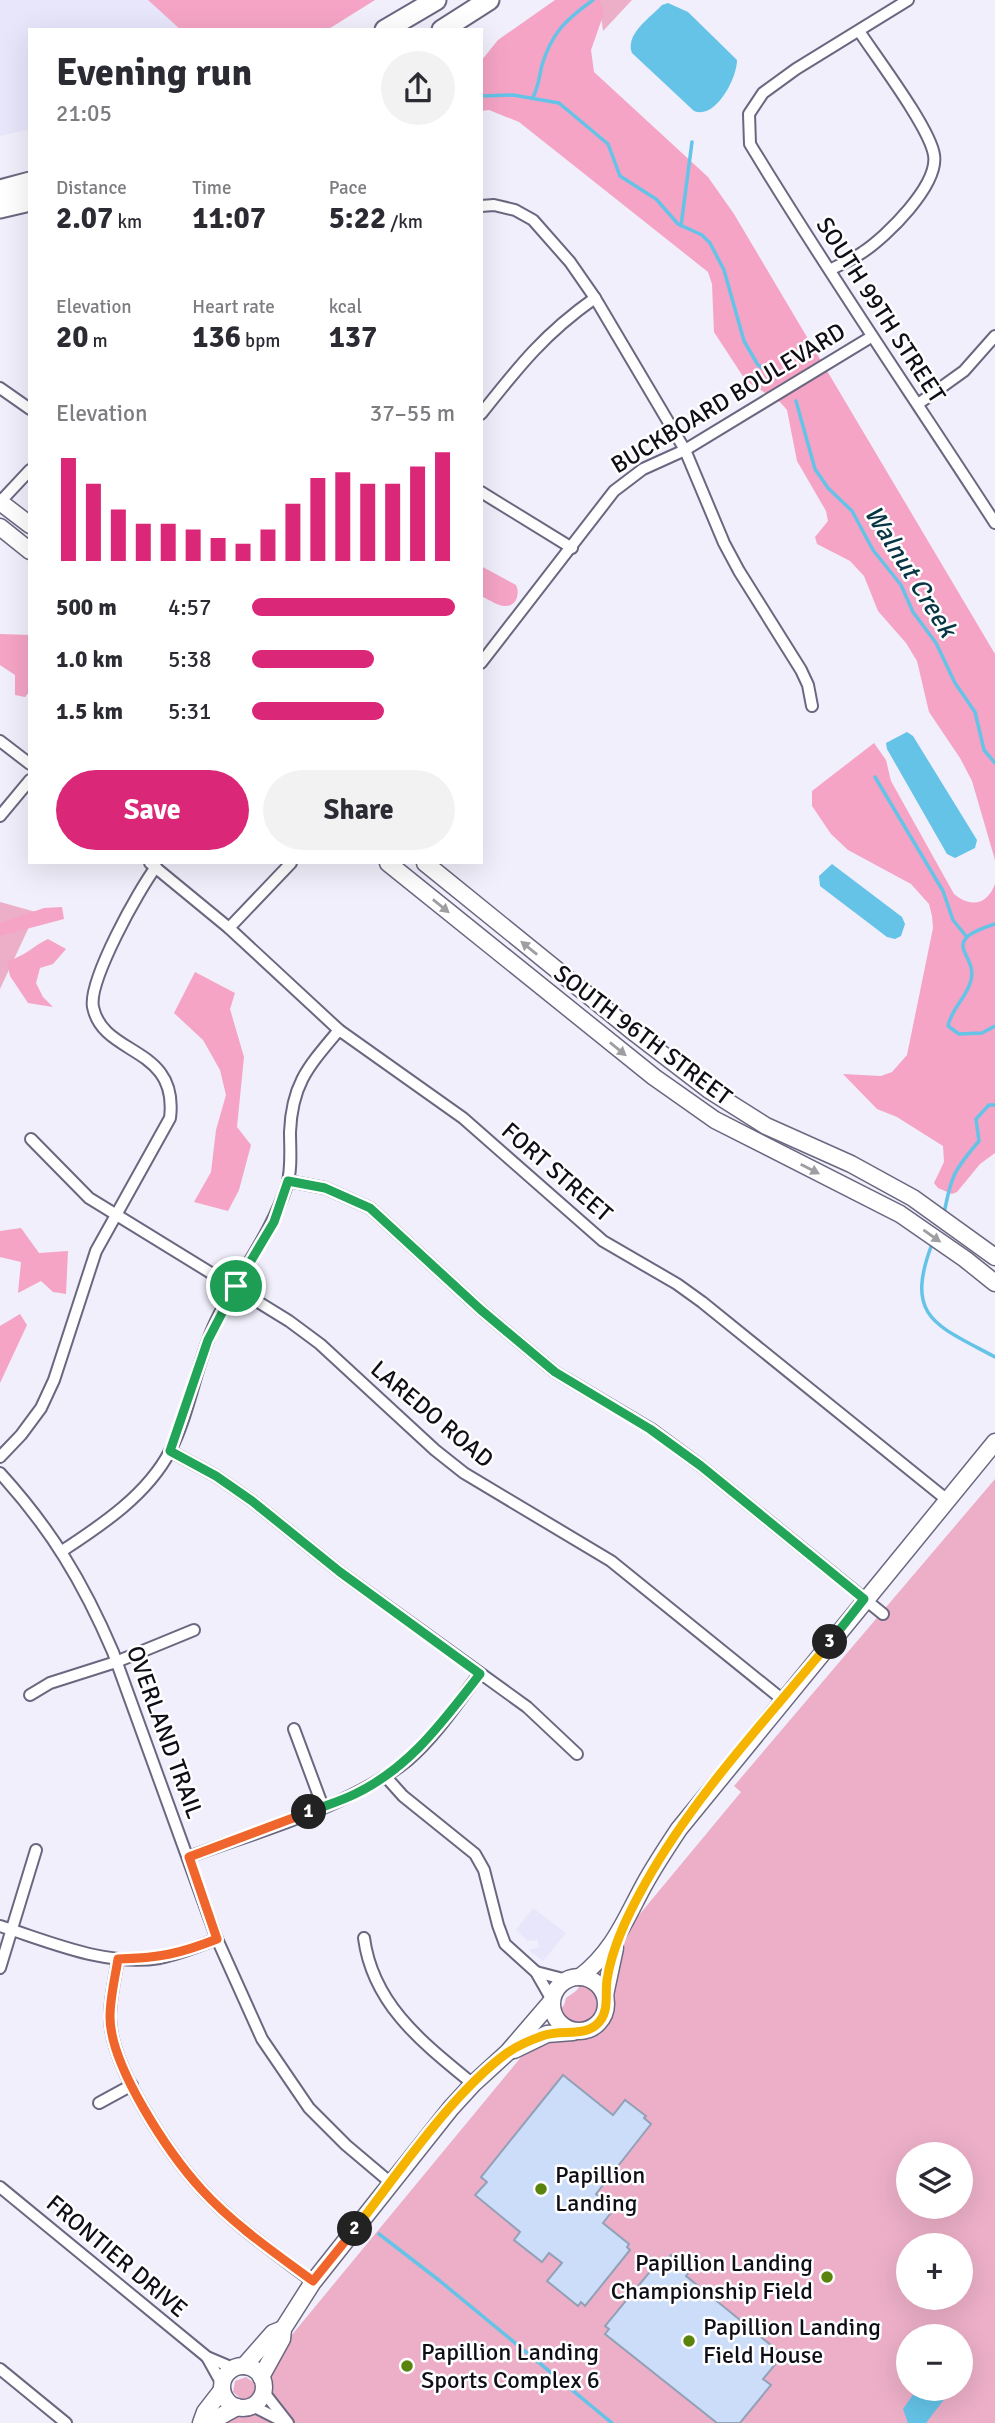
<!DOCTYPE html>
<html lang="en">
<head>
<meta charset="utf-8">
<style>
  body { margin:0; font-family:Signika,sans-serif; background:#f2f2f3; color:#2b2b33; height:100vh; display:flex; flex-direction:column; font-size:26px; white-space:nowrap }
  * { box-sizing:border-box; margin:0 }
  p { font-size:23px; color:#7c7c81 }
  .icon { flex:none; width:38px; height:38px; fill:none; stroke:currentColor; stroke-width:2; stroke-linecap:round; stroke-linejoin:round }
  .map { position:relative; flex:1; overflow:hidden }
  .panel { position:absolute; left:28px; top:28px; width:455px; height:836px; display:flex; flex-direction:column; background:#fff; border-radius:0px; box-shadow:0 7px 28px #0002 }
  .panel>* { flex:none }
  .fabs { position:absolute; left:896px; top:2142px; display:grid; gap:14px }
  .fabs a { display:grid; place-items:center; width:77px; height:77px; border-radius:50%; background:#fff; box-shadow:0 7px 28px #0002; font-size:35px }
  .pin { position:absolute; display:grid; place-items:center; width:60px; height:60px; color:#fff; margin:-30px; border:4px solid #fff; border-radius:50%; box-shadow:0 2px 7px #0007 }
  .km { position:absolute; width:35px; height:35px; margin:-18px; border-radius:50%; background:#222; color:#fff; font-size:19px; line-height:35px; text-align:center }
  .round { display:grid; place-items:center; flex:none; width:74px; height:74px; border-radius:37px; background:#f2f2f3 }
  .head { display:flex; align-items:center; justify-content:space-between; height:119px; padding:0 28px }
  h1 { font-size:38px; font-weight:700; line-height:52px }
  .figures { display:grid; grid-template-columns:repeat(3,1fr); gap:10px; height:119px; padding:7px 28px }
  .figures div { display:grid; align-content:center }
  .figures b { font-size:30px; font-weight:700 }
  .figures small { font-size:19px; font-weight:400 }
  .figures p { font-size:19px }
  .chart { height:196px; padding:14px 28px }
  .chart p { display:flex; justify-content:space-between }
  .chart svg { width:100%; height:126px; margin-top:7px; stroke:#db2777; stroke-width:6 }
  .primary-button { display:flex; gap:14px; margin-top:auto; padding:14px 28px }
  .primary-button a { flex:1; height:80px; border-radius:42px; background:#db2777; color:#fff; font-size:28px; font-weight:700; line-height:80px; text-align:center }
  .primary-button a+a { background:#f2f2f3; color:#2b2b33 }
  ul { padding:0 28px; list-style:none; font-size:23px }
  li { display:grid; grid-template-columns:112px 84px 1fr; align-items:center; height:52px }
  li i { height:18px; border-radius:9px; background:#db2777 }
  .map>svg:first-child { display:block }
  .built { fill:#e7e6fb }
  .green { fill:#ecafc7; fill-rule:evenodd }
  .forest { fill:#f5a4c5 }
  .water { fill:#64c3e7 }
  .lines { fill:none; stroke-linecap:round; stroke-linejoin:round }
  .stream { stroke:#64c3e7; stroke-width:3.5 }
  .building { fill:#cbddf8; stroke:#91a1b8; stroke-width:2 }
  .street-casing { stroke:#6a6880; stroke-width:14 }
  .secondary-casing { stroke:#6a6880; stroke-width:19 }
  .highway-casing { stroke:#6a6880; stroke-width:23 }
  .street { stroke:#fff; stroke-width:10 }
  .secondary { stroke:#fff; stroke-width:16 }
  .highway { stroke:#fff; stroke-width:19 }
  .oneway { fill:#9f9fa2 }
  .split-1-casing { stroke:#fff; stroke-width:14 }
  .split-2-casing { stroke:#fff; stroke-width:14 }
  .split-3-casing { stroke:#fff; stroke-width:14 }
  .split-4-casing { stroke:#fff; stroke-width:14 }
  .split-1 { stroke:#22a559; stroke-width:9 }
  .split-2 { stroke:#f0652b; stroke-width:9 }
  .split-3 { stroke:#f5b400; stroke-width:9 }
  .split-4 { stroke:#22a559; stroke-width:9 }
  .poi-dot { fill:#59830b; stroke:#fefefe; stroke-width:2.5 }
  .labels { text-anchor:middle; stroke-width:5; stroke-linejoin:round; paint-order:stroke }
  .street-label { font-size:24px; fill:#0f0e17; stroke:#fefefe }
  .poi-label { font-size:24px; fill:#0f0e17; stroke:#fefefe; text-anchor:start }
  .water-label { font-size:26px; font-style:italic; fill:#073544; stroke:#fefefe }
</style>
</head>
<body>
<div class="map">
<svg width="995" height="2423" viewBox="0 0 995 2423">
  <rect width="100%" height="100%" fill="#f0effb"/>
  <g class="built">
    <polygon points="0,0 165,0 211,30 30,30 30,129 0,136"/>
    <polygon points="533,1908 566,1933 543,1961 529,1950 539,1947 537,1940 528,1941 516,1930"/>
  </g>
  <g class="green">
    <polygon points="599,0 632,0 603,31"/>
    <polygon points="0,902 36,912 0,989"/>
    <path d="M995 1479V2423H219L240 2398 233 2392 235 2381 246 2377 253 2382 564 2005 566 1998 576 1991 741 1792 734 1786ZM908 2154H961V2207H908ZM908 2245H961V2298H908ZM908 2336H961V2389H908Z"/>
  </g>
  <g class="forest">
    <polygon points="148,0 375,0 327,30 181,30"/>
    <polygon points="555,0 600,0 604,13 591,50 594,72 708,177 734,214 995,654 995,860 972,781 960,758 929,712 917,661 906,643 878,611 864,576 850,561 817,544 815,537 828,521 826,511 797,461 787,410 780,402 746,381 714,332 712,284 708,272 519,122 489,110 481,111 481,61 498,40"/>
    <path d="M481 566 516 585C520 593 517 607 504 606 496 605 488 599 481 596Z"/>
    <polygon points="0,634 30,635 30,691 25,697 15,695 15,675 0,665"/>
    <path d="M874 743 886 760 891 781 954 894C971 908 987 905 995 884V1153L980 1164 957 1192 952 1194 938 1188 934 1183 944 1162 943 1146 897 1117 877 1109 843 1074 881 1076 892 1072 907 1055 933 928 932 916 929 904 911 884 848 850 831 834 812 806V791Z"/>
    <polygon points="62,907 64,919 0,936 0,923 44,908"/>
    <path d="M48 939 66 949 53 964 40 968 36 983 43 997 53 1007 28 1003 10 976 7 961C24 957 33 946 48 939Z"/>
    <polygon points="195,972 235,993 230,1009 244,1057 237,1127 251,1145 239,1190 228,1211 194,1202 211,1172 216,1130 226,1095 220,1070 203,1040 174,1013"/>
    <polygon points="21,1228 39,1253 68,1251 66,1294 53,1292 41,1281 18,1293 21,1262 0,1257 0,1231"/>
    <polygon points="20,1314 27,1325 0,1383 0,1326"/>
  </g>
  <g class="water">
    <path d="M668 3 688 12 737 60C737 79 715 120 694 111L632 53C625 34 650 18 662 5Z"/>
    <polygon points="907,732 913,736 977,840 975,848 955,858 947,854 887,749 886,743"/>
    <polygon points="832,864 902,917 905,924 901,936 895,939 887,937 820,886 819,876"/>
    <polygon points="917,2389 952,2389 926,2423 908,2423 903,2409"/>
  </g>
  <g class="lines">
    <g class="stream">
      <polyline points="481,96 513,95 559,103 608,144 620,176 656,199 678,224 702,235 710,243 724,270 744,341 758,365 770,373"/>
      <path d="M533 97C539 86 539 77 542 65 552 33 565 20 593 0"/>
      <polyline points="681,226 692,142"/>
      <polyline points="796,401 815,469 828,488 852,511 873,550 901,585 913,612 936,643 955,683 975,712 984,750 995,763"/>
      <polyline points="875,777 943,891 953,920 966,936"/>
      <path d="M995 924C932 944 984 954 969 986 963 1001 951 1010 948 1026L959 1034 982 1033 995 1026"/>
      <path d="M944 1214C951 1176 954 1170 979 1141L976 1119 989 1105H995"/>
      <path d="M932 1244C904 1318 936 1325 995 1357"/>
      <polyline points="379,2234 440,2281 612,2423"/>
    </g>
  </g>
  <g class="building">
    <polygon points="563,2075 613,2115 625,2100 646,2116 644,2118 651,2124 596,2194 614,2209 603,2223 629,2244 627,2247 630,2250 585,2306 581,2302 578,2306 547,2281 562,2263 549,2253 542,2262 514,2240 520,2232 475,2195 487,2182 481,2177"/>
    <polygon points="671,2255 690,2271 686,2276 783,2355 763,2379 771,2385 740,2423 717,2423 605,2334 609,2329 605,2326 653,2268 657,2271"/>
  </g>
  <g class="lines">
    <defs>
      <g id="street">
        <path d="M908 0 796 69 763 93 749 114 750 144C828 273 913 396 995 523"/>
        <polyline points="481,206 494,205 515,210 533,220 570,262 595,298 685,450 724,543 739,571 801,670 808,685 812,706"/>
        <path d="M830 270C841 264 853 259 863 252 887 236 939 185 934 155 930 128 876 57 859 31"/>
        <polyline points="0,388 30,409"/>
        <polyline points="918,404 964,371 995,336"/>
        <path d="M481 414C519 366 544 334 595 298"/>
        <polyline points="481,492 572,548"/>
        <polyline points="0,502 30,470"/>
        <polyline points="481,663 614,491 643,469 685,450 871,337"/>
        <polyline points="0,741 30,764"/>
        <polyline points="0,816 30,780"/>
        <polyline points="150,863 229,928 339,1030 463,1118 603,1241 677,1284 702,1302 946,1499"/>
        <polyline points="229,928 291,863"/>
        <polyline points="31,1139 89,1198 289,1321 320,1344 435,1450 464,1473 611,1561 783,1700"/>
        <polyline points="288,1181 325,1188 370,1208 481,1310 555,1372 651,1429 701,1466 883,1614"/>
        <polyline points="170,1451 216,1476 252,1501 340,1572 527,1707 577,1754"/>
        <path d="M0 1457 21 1435 41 1408 54 1380 96 1251 170 1118C179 1045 103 1057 93 1007 88 981 139 889 156 867"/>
        <path d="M0 1473C51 1529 83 1582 113 1652L217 1939 262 2039 309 2108 346 2145 391 2183"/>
        <path d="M62 1551C102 1525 148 1494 170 1451 191 1410 196 1362 216 1321 239 1273 270 1237 287 1185 292 1169 290 1149 290 1132 292 1083 309 1066 339 1030"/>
        <polyline points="30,1695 50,1683 116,1662 194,1630"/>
        <polyline points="294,1729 323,1807"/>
        <polyline points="386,1777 403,1796 475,1854 484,1870 498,1925 505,1944 536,1972 552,2000"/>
        <path d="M189 1857C258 1831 352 1806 408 1760 436 1736 458 1702 480 1673"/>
        <path d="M0 1926C51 1942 106 1967 160 1958 180 1954 199 1946 217 1939"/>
        <path d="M364 1938C373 2005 423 2043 473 2084"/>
        <path d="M118 1959C115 1978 110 1998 110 2017 110 2066 169 2154 202 2190 234 2225 275 2253 313 2282"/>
        <polyline points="0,1968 36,1850"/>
        <polyline points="536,1972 567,1980"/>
        <polyline points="99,2103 132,2085"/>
        <polyline points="0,2187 207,2357 233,2368"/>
        <polyline points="207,2357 222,2384"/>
        <polyline points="0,2369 66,2423"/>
        <polyline points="263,2391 288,2423"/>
        <polyline points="251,2405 286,2423"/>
      </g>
      <g id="secondary">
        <polyline points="0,502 30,525"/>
        <polyline points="0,527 30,551"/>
        <polyline points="388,863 654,1077 715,1120 900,1214 965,1259 995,1283"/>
        <polyline points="425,863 636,1034 709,1090 766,1126 851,1164 913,1198 995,1257"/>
        <circle cx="579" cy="2004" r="27"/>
        <path d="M580 1977C613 1952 625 1920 644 1885 655 1865 667 1847 679 1829L995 1442"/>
        <polyline points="605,1995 615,1948"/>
        <polyline points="514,2050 547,2034 573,2032"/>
        <polyline points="244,2366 273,2333 283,2329"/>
        <circle cx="243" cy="2387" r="21"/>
        <polyline points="261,2377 282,2339 283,2329 313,2282 451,2108 473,2084 508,2052 551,2002"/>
        <polyline points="201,2423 205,2412 222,2390"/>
        <polyline points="202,2423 212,2421 237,2407"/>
      </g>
      <g id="highway">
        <polyline points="385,30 436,0"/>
        <polyline points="442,30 489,0"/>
        <polyline points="0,190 30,182"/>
        <polyline points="0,208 30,201"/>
      </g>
    </defs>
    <use href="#street" class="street-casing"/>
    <use href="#secondary" class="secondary-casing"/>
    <use href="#highway" class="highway-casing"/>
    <use href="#street" class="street"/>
    <use href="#secondary" class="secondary"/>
    <use href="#highway" class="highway"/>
  </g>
  <defs><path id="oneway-solid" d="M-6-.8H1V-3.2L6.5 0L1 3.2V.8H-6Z" transform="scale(1.75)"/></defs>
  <g class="oneway">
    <use href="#oneway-solid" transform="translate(441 906) rotate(39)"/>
    <use href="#oneway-solid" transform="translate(529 948) rotate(-141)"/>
    <use href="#oneway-solid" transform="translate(618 1049) rotate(39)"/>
    <use href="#oneway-solid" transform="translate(810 1169) rotate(27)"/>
    <use href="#oneway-solid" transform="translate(932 1236) rotate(35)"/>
  </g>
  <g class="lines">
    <defs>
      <path id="split-1" d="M236 1286 208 1340 170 1451 216 1476 252 1501 340 1572 480 1674C443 1721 411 1767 355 1794 341 1801 324 1806 309 1812"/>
      <path id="split-2" d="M309 1812 189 1857 217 1939C179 1954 159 1958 118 1959 115 1978 110 1998 110 2017 110 2066 169 2154 202 2190 234 2225 275 2253 313 2281L355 2229"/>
      <path id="split-3" d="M355 2229C397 2175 452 2093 507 2053 517 2046 533 2039 545 2035 563 2029 587 2038 600 2021 609 2010 605 1994 607 1980 612 1946 629 1912 646 1882 694 1796 767 1719 830 1642"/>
      <polyline id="split-4" points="236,1286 274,1222 288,1181 325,1188 370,1208 481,1310 555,1372 650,1429 701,1466 864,1599 830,1642"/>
    </defs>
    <use href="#split-1" class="split-1-casing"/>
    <use href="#split-2" class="split-2-casing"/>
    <use href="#split-3" class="split-3-casing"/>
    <use href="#split-4" class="split-4-casing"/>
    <use href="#split-1" class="split-1"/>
    <use href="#split-2" class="split-2"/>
    <use href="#split-3" class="split-3"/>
    <use href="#split-4" class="split-4"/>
  </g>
  <g class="poi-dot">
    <circle cx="541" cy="2189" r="7"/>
    <circle cx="827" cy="2277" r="7"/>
    <circle cx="689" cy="2341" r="7"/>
    <circle cx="407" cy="2366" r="7"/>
  </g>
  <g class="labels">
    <g class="street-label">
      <text transform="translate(881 310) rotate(57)" y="8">SOUTH 99TH STREET</text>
      <text transform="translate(728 398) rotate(-31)" y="8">BUCKBOARD BOULEVARD</text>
      <text transform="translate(643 1035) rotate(37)" y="8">SOUTH 96TH STREET</text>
      <text transform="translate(557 1172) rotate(41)" y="8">FORT STREET</text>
      <text transform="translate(432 1414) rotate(40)" y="8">LAREDO ROAD</text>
      <text transform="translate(165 1732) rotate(70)" y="8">OVERLAND TRAIL</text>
      <text transform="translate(117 2256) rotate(40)" y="8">FRONTIER DRIVE</text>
    </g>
    <g class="poi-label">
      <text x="555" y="2183">Papillion<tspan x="555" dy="28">Landing</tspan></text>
      <text x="813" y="2271" text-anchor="end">Papillion Landing<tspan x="813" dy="28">Championship Field</tspan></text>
      <text x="703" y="2335">Papillion Landing<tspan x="703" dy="28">Field House</tspan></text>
      <text x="421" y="2360">Papillion Landing<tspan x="421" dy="28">Sports Complex 6</tspan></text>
    </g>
    <g class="water-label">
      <text transform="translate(911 571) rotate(58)" y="9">Walnut Creek</text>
    </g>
  </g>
</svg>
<div class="fabs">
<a><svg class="icon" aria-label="layers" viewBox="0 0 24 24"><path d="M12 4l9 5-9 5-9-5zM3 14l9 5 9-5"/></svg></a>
<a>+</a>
<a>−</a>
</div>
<div class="pin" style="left:236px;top:1286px;background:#1e9e55"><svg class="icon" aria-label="arrive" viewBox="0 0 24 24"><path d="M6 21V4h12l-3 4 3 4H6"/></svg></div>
<b class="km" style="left:309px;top:1812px">1</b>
<b class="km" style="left:355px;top:2229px">2</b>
<b class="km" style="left:830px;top:1642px">3</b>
<section class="panel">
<div class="head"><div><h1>Evening run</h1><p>21:05</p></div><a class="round"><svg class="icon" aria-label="share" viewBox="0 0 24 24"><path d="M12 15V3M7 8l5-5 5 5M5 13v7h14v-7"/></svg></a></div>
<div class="figures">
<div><p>Distance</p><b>2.07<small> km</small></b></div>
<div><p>Time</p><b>11:07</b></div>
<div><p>Pace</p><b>5:22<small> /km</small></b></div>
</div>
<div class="figures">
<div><p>Elevation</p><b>20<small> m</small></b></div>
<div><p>Heart rate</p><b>136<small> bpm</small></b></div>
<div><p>kcal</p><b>137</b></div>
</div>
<div class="chart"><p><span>Elevation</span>37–55 m</p>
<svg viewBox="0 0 160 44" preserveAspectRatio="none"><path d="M5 44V8M15 44V17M25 44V26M35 44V31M45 44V31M55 44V33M65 44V36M75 44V38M85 44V33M95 44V24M105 44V15M115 44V13M125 44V17M135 44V17M145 44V11M155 44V6"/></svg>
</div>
<ul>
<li><b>500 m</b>4:57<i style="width:100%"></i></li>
<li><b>1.0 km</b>5:38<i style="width:60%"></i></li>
<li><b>1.5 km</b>5:31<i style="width:65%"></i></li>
</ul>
<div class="primary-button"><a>Save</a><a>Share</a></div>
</section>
</div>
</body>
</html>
